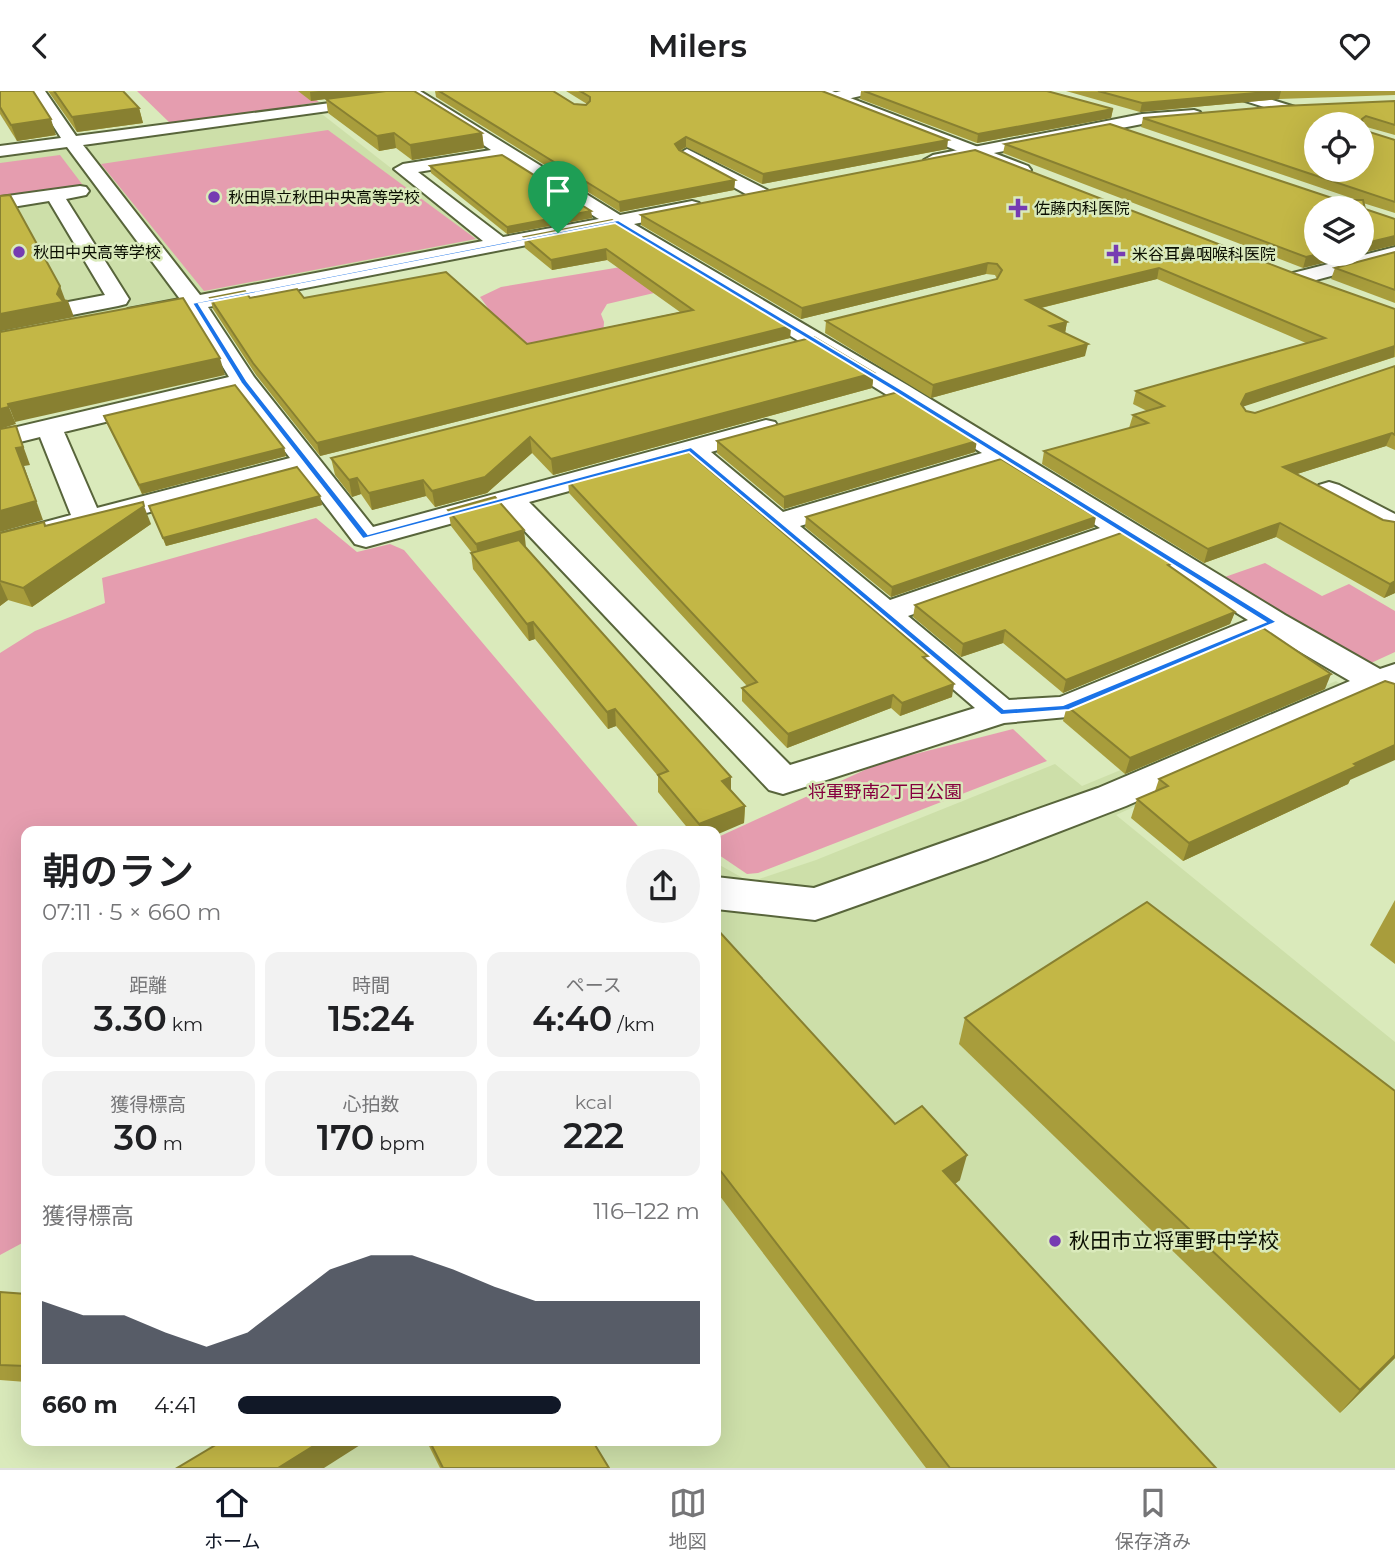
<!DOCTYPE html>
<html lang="ja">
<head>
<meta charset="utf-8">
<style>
  body { margin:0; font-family:Montserrat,"Noto Sans JP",sans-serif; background:#f2f2f2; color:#202124; height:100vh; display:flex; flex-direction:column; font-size:26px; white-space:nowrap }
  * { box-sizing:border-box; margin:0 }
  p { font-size:23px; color:#757577 }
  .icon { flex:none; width:38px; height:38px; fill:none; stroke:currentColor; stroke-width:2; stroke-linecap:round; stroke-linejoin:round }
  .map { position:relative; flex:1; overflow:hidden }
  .panel { position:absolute; left:21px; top:735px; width:700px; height:620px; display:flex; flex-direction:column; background:#fff; border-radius:14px; box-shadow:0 7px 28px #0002 }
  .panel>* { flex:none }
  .buttons { position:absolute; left:1304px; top:21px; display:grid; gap:14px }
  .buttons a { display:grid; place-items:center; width:70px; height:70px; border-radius:50%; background:#fff; box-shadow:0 7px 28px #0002; font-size:35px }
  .pin { position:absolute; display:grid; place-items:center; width:60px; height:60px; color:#fff; margin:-72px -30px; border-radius:50% 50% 50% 0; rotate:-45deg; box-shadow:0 0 7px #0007 }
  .pin .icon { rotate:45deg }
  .round { display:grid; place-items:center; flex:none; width:74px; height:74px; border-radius:37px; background:#f2f2f2 }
  .overview { display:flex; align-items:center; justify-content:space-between; height:119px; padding:0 21px }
  h1 { font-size:38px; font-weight:600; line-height:52px }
  .stats { display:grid; grid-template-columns:repeat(3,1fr); gap:10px; height:119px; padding:7px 21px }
  .stats div { display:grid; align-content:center; border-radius:14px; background:#f2f2f2; text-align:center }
  .stats b { font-size:35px; font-weight:600 }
  .stats small { font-size:19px; font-weight:400 }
  .stats p { font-size:19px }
  .chart { height:196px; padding:14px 21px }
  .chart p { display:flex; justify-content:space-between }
  .chart svg { width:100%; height:126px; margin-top:7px; fill:#111827; opacity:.7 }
  ul { padding:0 21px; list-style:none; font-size:23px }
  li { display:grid; grid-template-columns:112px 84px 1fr; align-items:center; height:52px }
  li i { height:18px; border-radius:9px; background:#111827 }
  header { display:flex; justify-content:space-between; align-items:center; height:91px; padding:0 21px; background:#fff; font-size:32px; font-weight:600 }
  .menu { display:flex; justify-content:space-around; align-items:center; height:98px; border-top:2px solid #e0e0e0; background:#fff; font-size:19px; color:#757577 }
  .menu a { display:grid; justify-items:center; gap:4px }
  .menu .selected { color:#111827 }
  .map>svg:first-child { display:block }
  .built { fill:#cddfa9 }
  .green { fill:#e59daf }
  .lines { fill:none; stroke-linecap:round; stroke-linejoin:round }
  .minor-casing { stroke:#58653b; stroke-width:4 }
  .major-casing { stroke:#58653b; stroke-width:4 }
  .minor { fill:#fff; fill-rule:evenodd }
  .major { fill:#fff; fill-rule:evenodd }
  .wall { fill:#a89d3c }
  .shaded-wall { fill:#888031 }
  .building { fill:#c3b746; stroke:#888031; stroke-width:2; fill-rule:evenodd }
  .route { fill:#1a73e8; stroke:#fff; stroke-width:2; fill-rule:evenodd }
  .poi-dot { fill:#763cb2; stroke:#daeabb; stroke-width:2.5 }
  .labels { text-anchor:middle; stroke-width:5; stroke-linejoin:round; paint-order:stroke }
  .far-poi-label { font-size:16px; fill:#0b0f02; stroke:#daeabb; text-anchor:start }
  .park-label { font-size:18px; fill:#86003f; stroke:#daeabb }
  .near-poi-label { font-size:21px; fill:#0b0f02; stroke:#daeabb; text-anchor:start }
</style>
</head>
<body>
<header><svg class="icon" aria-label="back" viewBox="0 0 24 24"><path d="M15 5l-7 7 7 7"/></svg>Milers<svg class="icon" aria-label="heart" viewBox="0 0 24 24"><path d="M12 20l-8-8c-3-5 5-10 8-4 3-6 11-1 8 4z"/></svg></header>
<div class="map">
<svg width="1395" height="1377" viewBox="0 0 1395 1377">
  <rect width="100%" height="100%" fill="#daeabb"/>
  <g class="built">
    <polygon points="318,20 483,149 0,242 0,64"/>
    <polygon points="1336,590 1365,610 1116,724 1395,951 1395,1377 189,1377 215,1349 716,1349 716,772 750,791 816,769 1055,673 1082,695"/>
  </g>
  <g class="green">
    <polygon points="137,0 304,0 319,11 172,34"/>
    <polygon points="328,39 476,148 204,200 101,73"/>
    <polygon points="60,64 85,97 0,110 0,72"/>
    <polygon points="669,168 697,192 607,213 601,223 604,231 603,246 527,255 502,236 480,206 501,196"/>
    <polygon points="316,427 357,461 390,453 404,459 642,740 26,740 26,1150 0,1164 0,562 35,540 105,512 102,487"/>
    <polygon points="1265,472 1322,505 1349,493 1395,520 1395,561 1371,572 1364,572 1222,487"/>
    <polygon points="1013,638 1047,670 758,782 747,783 716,762 716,747 880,672"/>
  </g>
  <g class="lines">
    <defs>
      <g id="minor">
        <path d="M31 0H45L76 45 384 5 387 8 384 11 379 13 83 54 200 204 483 150 394 78 403 73 491 59 403 0H420L620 124 692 110 699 112 701 116 699 120 634 133 909 295 1285 524 1380 578 1395 573V612L1376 605 1126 715 988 768 830 824 815 829 716 818V786L814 797 1098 697 1350 590 1271 544 1078 625 1004 632 783 703 769 699 504 418 366 456 355 453 300 381 0 461V443L71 424 40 346 0 356V340L229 286 189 220 136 230 128 228 125 223 128 218 180 208 67 56 0 65V55L61 47ZM503 67 597 127 599 128 503 146 418 81ZM614 137 982 362 783 421 711 361 775 343 779 337 775 331 766 329 373 436 254 286 208 216ZM238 299 290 367 97 417 64 341ZM686 368 975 617 790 674 529 411ZM1001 374 1100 437 890 509 800 435ZM1121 450 1248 529 1060 606 1009 609 908 525Z"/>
        <polygon points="841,0 871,0 869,3 834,11 826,6 829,3"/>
        <polygon points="1221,0 1244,0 1340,30 1342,33 1318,33 1223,3"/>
        <polygon points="1194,19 1200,21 1202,24 1200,27 1142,33 933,74 924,69 933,64 1142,23"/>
        <polygon points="687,58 767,99 769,103 767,107 753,107 681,67 678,63"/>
        <polygon points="80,95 86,96 89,100 86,104 66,108 129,208 126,213 118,215 0,238 0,224 105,204 49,110 0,118 0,106"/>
        <polygon points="1395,156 1395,168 1301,193 1293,192 1290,187 1293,182"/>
        <polygon points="1329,391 1339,394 1395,423 1395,444 1384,441 1319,406 1315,400 1319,394"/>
      </g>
      <polygon id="major" points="812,0 832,0 1028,75 1031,79 1028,83 1016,83 814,3"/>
    </defs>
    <use href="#minor" class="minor-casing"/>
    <use href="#major" class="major-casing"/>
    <use href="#minor" class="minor"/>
    <use href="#major" class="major"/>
  </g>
  <g class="wall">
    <polygon points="0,0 56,44 17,50 0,23"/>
    <polygon points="48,0 123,0 139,17 143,32 77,41"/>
    <polygon points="298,0 383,0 311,10"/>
    <polygon points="435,0 553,0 574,13 586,14 587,13 566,0 822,0 947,58 762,93 686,56 680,60 735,89 734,99 620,121 436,6"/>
    <polygon points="861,0 1047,0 1113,18 1111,27 977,52 860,8"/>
    <polygon points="1066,0 1395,0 1395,4 1279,8 1140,21"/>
    <polygon points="326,8 482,42 484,57 412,69 396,57 379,60 328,22"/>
    <polygon points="1395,10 1395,44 1363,35 1363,39 1395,49 1395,122 1363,112 1365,118 1395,154 1362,162 1362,117 1303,177 1003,62 1005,53 1338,109 1357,109 1141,36 1143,27"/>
    <polygon points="430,75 591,120 592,127 507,143 431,82"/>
    <polygon points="641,124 1296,183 1395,218 1395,266 1243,315 1246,320 1255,322 1395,275 1395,359 1386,355 1297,383 1383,429 1395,502 1384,507 1276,446 1204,472 1042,373 1044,360 1130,337 1129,337 1133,324 1147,320 1133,313 1136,300 1306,252 1157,188 1041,217 1067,231 1065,242 1085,265 931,307 825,242 826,230 997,188 995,184 986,183 801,228 641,134"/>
    <polygon points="612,129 791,235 790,247 320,365 256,284 213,218 210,207 304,207 527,253 680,221 607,169 552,179 525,157 524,146"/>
    <polygon points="1395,161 1395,212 1331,188 1335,177"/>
    <polygon points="874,282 872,297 553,384 532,362 487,402 435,416 426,405 372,419 361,403 352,406 335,384 331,367"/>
    <polygon points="104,325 284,357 286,365 142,403 107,333"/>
    <polygon points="717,350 975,361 784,418 717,362"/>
    <polygon points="568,390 927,570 952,606 900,625 891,617 787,657 742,610 742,597 747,595 569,402"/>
    <polygon points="320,405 322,414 166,455 149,415"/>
    <polygon points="448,419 526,456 745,715 744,732 716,740 690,740 658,701 658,685 616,635 608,638 535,548 529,550 473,478 471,462 472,462 451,435"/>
    <polygon points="806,426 1094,436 891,506 805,436"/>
    <polygon points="151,433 32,516 8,509 0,515 0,442 45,435"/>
    <polygon points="1173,478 1235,521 1230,533 1063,602 1003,552 961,566 913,526 915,514"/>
    <polygon points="1325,598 1125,683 1063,630 1067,615"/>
    <polygon points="1159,688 1350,689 1348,693 1183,770 1131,727 1137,708 1155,700"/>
    <polygon points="1395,809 1395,873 1370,854"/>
    <polygon points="716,837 895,1033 960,1089 955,1093 1216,1377 926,1377 716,1100"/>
    <polygon points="965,927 1395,1267 1340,1322 959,953"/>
    <polygon points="0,1201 26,1203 26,1291 0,1289"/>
    <polygon points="426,1349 592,1349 609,1377 440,1377"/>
  </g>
  <g class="shaded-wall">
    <polygon points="319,0 383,0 311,10 310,1"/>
    <polygon points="1281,0 1279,8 1140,21 1142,12"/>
    <polygon points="139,17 143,32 77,41 72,26"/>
    <polygon points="1113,18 1111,27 977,52 978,43"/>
    <polygon points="51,28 56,44 17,50 11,34"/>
    <polygon points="394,42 396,57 379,60 377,45"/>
    <polygon points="482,42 484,57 412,69 410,54"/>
    <polygon points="686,46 686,56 675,62 675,53"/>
    <polygon points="948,49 947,58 762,93 763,83"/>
    <polygon points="735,89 734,99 620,121 619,111"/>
    <polygon points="591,120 592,127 507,143 507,136"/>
    <polygon points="1395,145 1395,154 1362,162 1362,153"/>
    <polygon points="606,158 607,169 552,179 551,169"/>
    <polygon points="1319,163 1360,163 1303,177 1306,166"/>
    <polygon points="988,172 986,183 801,228 802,217"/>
    <polygon points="1159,177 1157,188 1024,221 1026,209"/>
    <polygon points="60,195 66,211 68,210 74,226 0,240 0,223 57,203"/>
    <polygon points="1067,231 1065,242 1050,235"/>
    <polygon points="791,235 790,247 320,365 317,352"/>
    <polygon points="1088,253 1085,265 931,307 933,294"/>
    <polygon points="1395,255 1394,266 1242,316 1241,313 1246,303"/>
    <polygon points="220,267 225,284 15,331 8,313"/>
    <polygon points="874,282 872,297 553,384 551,368"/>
    <polygon points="9,316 16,333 0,338 0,318"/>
    <polygon points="16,335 30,374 24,375 43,429 0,441 0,420 16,357"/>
    <polygon points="1392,342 1386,355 1278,389 1283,376"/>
    <polygon points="530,346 532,362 487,402 435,416 432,400"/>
    <polygon points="977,350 975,361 784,418 784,406"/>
    <polygon points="284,357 286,365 142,403 139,394"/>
    <polygon points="357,387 361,403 352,406 349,389"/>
    <polygon points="423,389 426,405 372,419 369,402"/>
    <polygon points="320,405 322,414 166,455 163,447"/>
    <polygon points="144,415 151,433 32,516 23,497"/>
    <polygon points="1096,426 1094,436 891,506 892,496"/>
    <polygon points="1280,432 1276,446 1204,472 1208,458"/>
    <polygon points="524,439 526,456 479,470 476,453"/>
    <polygon points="1395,490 1395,502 1384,507 1390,493"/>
    <polygon points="0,491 8,509 0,515"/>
    <polygon points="1235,521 1230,533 1063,602 1066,589"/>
    <polygon points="533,531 535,548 529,550 527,533"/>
    <polygon points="1005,539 1003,552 961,566 963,553"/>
    <polygon points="1331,583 1325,598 1125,683 1130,667"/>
    <polygon points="954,593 952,606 900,625 902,612"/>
    <polygon points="893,604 891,617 787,657 788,643"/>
    <polygon points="615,618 616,635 608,638 607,621"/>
    <polygon points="1395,654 1395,669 1350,689 1348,693 1183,770 1189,752 1354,673"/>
    <polygon points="731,686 731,703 722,690"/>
    <polygon points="745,715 744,732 716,744 716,740 699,740 699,733"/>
    <polygon points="967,1064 960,1089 937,1106 943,1080"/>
    <polygon points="1395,1264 1395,1267 1340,1322 1360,1299"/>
    <polygon points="323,1349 368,1349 324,1377 278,1377"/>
  </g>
  <g class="building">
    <polygon points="0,0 33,0 51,28 11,34 0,16"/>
    <polygon points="54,0 123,0 139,17 72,26"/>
    <polygon points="386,0 414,0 482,42 410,54 394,42 377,45 326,8"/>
    <polygon points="439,0 553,0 574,13 586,14 590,10 590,6 580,0 822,0 948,49 763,83 686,46 675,53 679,59 735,89 619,111"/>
    <polygon points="864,0 1047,0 1113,18 978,43"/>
    <polygon points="1098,0 1278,0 1142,12"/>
    <path d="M1395 10V34L1366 25 1362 28 1363 39 1395 49V111L1143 27 1282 15ZM1316 33H1362V79H1316Z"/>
    <polygon points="1110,33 1338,109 1363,109 1365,118 1395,128 1395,145 1362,153 1362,117 1316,117 1316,163 1319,163 1306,166 1005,53"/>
    <polygon points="975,59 1296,183 1395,218 1395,255 1246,303 1241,313 1246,320 1255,322 1395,275 1395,344 1392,342 1283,376 1383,429 1395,431 1395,490 1390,493 1280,432 1208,458 1044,360 1148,332 1133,324 1164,315 1136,300 1325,247 1159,177 1026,209 1067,231 1050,235 1088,253 933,294 826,230 997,188 1002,179 997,173 988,172 802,217 641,124"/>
    <polygon points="502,64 591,120 507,136 430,75"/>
    <polygon points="10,104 60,195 57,203 62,209 68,210 0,223 0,105"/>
    <polygon points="612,129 791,235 317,352 253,272 210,207 245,200 250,207 297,198 304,207 446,181 527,253 693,219 606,158 551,169 524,146"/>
    <polygon points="1395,161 1395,199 1335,177"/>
    <polygon points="183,207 220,267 8,313 9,316 0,318 0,241"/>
    <polygon points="814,246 874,282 551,368 530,346 485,386 432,400 423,389 369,402 357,387 349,389 331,367"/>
    <polygon points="235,294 284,357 139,394 104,325"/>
    <polygon points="898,301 977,350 784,406 717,350"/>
    <polygon points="16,335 23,356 16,357 36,410 0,420 0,338"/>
    <polygon points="685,358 928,565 923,566 954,593 902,612 893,604 788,643 742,597 757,591 568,390"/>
    <polygon points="1001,368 1096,426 892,496 806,426"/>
    <polygon points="297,376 320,405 163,447 149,415"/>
    <polygon points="495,406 524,439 476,453 448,419"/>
    <polygon points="143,411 144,415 23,497 0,490 0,442 44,431 45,435"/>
    <polygon points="1124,441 1174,472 1168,474 1235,521 1066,589 1005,539 963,553 915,514"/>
    <polygon points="519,449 731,686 722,690 745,715 699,733 658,684 668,680 615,618 607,621 533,531 527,533 471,462"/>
    <polygon points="1263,537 1331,583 1130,667 1067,615 1083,612"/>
    <polygon points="1385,590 1395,593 1395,654 1354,673 1357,675 1189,752 1137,708 1168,695 1159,688"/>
    <polygon points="1147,811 1395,1000 1395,1264 1360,1299 965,927"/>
    <polygon points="716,837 895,1033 922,1015 967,1064 943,1080 1216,1377 950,1377 716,1074"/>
    <polygon points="0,1201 26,1203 26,1275 0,1274"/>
    <polygon points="224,1349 323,1349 278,1377 177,1377"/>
    <polygon points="429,1349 592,1349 609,1377 443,1377"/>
  </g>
  <path class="route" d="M618 129 902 299 1277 531 1069 619 1001 624 689 361 363 448 241 292 192 212ZM615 132 897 302 1265 531 1063 614 1004 618 691 356 368 443 247 290 199 213Z"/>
  <g class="poi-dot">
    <circle cx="214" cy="106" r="7"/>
    <path d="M1014.5 106.5h7v7h7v7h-7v7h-7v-7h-7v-7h7z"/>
    <circle cx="19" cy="161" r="7"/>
    <path d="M1112.5 152.5h7v7h7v7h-7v7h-7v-7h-7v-7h7z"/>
    <circle cx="1055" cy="1150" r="7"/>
  </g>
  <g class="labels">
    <g class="far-poi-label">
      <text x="228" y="112">秋田県立秋田中央高等学校</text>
      <text x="1034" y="123">佐藤内科医院</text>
      <text x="33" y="167">秋田中央高等学校</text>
      <text x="1132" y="169">米谷耳鼻咽喉科医院</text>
    </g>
    <g class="park-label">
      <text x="885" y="707">将軍野南2丁目公園</text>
    </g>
    <g class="near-poi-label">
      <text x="1069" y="1157">秋田市立将軍野中学校</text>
    </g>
  </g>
</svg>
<div class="buttons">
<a><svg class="icon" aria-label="locate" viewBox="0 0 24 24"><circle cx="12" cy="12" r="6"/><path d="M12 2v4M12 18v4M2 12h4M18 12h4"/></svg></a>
<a><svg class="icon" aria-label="layers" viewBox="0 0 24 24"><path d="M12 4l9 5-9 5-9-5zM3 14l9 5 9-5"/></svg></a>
</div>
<div class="pin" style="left:558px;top:142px;background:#1e9e55"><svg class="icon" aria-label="arrive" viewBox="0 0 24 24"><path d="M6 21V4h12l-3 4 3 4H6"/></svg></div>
<section class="panel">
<div class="overview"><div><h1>朝のラン</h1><p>07:11 · 5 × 660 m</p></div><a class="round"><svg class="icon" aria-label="share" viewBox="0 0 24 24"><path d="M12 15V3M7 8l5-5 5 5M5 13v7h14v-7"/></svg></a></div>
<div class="stats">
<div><p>距離</p><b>3.30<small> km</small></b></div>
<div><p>時間</p><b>15:24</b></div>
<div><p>ペース</p><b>4:40<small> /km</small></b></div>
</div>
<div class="stats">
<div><p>獲得標高</p><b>30<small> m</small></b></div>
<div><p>心拍数</p><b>170<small> bpm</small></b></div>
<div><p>kcal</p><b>222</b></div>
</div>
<div class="chart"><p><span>獲得標高</span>116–122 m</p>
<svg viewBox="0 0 160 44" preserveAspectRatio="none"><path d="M0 44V22L10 27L20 27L30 33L40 38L50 33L60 22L70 11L80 6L90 6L100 11L110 17L120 22L130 22L140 22L150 22L160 22V44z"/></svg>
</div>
<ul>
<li><b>660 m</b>4:41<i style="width:70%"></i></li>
</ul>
</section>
</div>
<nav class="menu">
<a class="selected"><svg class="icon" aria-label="home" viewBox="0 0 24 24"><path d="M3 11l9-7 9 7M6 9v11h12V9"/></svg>ホーム</a>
<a><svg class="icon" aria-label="map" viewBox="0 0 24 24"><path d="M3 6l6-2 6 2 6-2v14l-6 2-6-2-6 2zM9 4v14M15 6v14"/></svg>地図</a>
<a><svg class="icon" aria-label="saved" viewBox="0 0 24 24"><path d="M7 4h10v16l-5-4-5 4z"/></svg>保存済み</a>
</nav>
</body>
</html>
